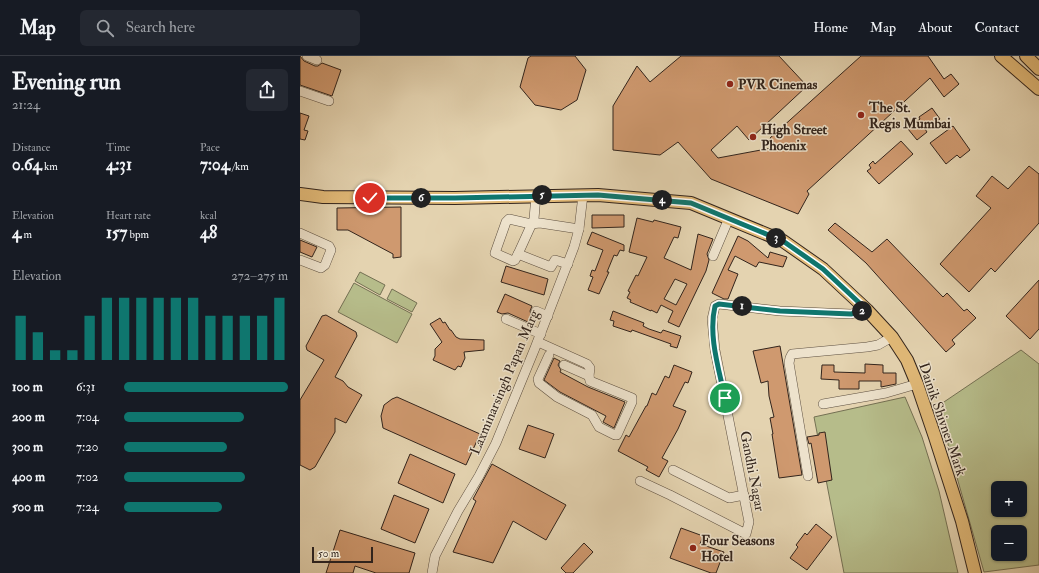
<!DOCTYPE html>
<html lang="en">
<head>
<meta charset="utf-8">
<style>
  body { margin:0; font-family:"IM FELL Double Pica",serif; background:#242831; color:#f1f3f6; height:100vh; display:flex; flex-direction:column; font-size:15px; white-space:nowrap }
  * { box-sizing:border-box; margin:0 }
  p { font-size:13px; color:#9ea1a6 }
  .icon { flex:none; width:22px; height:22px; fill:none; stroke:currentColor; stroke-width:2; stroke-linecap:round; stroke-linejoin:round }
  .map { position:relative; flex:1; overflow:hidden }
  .details { display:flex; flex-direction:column; background:#171b24; width:300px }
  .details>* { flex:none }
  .fabs { position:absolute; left:691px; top:425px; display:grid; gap:8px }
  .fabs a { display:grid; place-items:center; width:36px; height:36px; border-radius:6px; background:#171b24; box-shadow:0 1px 3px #0004; font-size:20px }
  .scale { position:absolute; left:12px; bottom:10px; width:61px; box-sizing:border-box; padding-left:4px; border:2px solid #32241c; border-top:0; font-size:11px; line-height:14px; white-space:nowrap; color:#32241c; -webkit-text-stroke:3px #ede2cc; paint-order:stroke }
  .pin { position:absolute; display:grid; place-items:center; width:34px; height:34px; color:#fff; margin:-17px; border:2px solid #fff; border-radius:50%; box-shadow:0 1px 4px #0007 }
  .km { position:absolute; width:20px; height:20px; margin:-10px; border-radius:50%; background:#222; color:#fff; font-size:11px; line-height:20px; text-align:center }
  .round { display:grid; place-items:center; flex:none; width:42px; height:42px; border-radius:6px; background:#242831 }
  .headline { display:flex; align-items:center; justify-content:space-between; height:68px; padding:0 12px }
  h1 { font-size:22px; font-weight:700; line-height:30px }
  .metrics { display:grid; grid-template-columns:repeat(3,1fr); gap:6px; height:68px; padding:4px 12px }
  .metrics div { display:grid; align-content:center }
  .metrics b { font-size:17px; font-weight:700 }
  .metrics small { font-size:11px; font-weight:400 }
  .metrics p { font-size:11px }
  .chart { height:112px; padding:8px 12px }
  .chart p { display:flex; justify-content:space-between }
  .chart svg { width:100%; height:72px; margin-top:4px; stroke:#0f766e; stroke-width:6 }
  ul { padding:0 12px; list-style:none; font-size:13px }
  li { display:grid; grid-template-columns:64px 48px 1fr; align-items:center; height:30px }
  li i { height:10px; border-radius:5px; background:#0f766e }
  header { display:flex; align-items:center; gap:24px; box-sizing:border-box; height:56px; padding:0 20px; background:#171b24; border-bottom:1px solid #363941 }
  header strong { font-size:19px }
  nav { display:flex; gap:22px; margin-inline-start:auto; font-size:14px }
  .search { width:280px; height:36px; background:#242831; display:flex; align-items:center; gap:10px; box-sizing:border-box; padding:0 14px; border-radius:6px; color:#9ea1a6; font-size:15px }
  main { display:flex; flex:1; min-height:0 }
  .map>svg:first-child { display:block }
  .green { fill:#b6bc8a; stroke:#747053; fill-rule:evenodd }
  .building { fill:#cf996f; stroke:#32241c; fill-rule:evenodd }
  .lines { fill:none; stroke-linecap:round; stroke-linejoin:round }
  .minor-casing { stroke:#5e5041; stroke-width:10 }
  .major-casing { stroke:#32241c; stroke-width:14 }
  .minor { stroke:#ede2cc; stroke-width:9 }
  .major { stroke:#e2ba78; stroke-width:12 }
  .route-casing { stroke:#fff; stroke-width:8 }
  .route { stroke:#0f766e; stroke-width:5 }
  .poi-dot { fill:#8f2418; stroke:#ede2cc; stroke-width:1.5 }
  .labels { text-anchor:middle; stroke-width:3; stroke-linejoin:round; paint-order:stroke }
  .poi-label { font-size:14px; font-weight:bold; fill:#32241c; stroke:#ede2cc; text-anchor:start }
  .street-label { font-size:14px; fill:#32241c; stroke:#ede2cc }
</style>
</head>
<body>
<header>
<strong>Map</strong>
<div class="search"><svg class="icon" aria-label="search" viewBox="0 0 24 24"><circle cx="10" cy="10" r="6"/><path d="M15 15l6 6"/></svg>Search here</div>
<nav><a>Home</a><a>Map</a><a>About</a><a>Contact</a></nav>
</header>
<main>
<section class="details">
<div class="headline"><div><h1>Evening run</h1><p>21:24</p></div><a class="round"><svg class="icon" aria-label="share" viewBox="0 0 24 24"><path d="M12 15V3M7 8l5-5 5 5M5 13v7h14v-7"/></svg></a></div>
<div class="metrics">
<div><p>Distance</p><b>0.64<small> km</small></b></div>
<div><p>Time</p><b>4:31</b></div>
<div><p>Pace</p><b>7:04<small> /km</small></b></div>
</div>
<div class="metrics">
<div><p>Elevation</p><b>4<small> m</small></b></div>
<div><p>Heart rate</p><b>157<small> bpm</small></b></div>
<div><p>kcal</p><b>48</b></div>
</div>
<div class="chart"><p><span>Elevation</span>272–275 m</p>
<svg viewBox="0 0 160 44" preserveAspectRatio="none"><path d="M5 44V17M15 44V27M25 44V38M35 44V38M45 44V17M55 44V6M65 44V6M75 44V6M85 44V6M95 44V6M105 44V6M115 44V17M125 44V17M135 44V17M145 44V17M155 44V6"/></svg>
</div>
<ul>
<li><b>100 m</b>6:31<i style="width:100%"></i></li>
<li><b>200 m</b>7:04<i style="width:73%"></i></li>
<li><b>300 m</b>7:20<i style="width:63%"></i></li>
<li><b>400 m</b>7:02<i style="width:74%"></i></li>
<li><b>500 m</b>7:24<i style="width:60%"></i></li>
</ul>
</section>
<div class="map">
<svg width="739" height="517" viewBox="0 0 739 517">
  <rect width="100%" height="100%" fill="#e4d3b0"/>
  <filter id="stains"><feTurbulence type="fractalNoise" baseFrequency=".005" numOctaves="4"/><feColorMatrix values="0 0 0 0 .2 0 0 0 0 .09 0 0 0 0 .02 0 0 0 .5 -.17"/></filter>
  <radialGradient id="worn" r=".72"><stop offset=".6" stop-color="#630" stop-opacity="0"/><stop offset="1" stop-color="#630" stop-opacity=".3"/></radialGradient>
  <g class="green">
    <polygon points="60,216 85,229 80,239 55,225"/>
    <polygon points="54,227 112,258 97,287 38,256"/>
    <polygon points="92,233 117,247 112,256 87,243"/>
    <path d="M721 294 739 308V509L684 516 654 411 638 350ZM698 432H720V454H698ZM698 476H720V498H698Z"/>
    <polygon points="605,341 622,381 639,435 658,517 544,517 514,361"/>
  </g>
  <g class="building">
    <polygon points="0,0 4,5 15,10 18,10 22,7 41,14 32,40 0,29"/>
    <polygon points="231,0 275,0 286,14 277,44 261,54 235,49 220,31 228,2"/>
    <polygon points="381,0 479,0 507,30 449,84 437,70 411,94 418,102 477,91 470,82 561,0 628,0 644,23 651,18 659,28 644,41 630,22 507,135 509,138 498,158 411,123 378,86 360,99 313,94 313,50 337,10 350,26"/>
    <polygon points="632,52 640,63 625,73 627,76 617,84 608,73 620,63 619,61"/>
    <polygon points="0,57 9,60 4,74 8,75 5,84 0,83"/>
    <polygon points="653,70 670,94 660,102 657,99 646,108 630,87"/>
    <polygon points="601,85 613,98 579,128 567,115 571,112 569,109 573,105 575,108"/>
    <polygon points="729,110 739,118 739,167 695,216 691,212 669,236 640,208 691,152 676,140 692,120 708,133"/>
    <polygon points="101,151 101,201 93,202 93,198 48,174 37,174 37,152"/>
    <polygon points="292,159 324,159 324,171 292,172"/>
    <path d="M337 162 353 166 354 164 381 171 378 182 374 181 364 202 391 214 398 178 413 183 407 198 409 204 406 215 379 271 368 266 373 255 361 249 357 257 351 254V255L330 246 331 244 327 242 330 236 328 235 336 219 338 220 347 201 329 196ZM375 223 387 228 376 249 364 243Z"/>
    <polygon points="535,167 572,196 587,183 643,241 647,237 664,255 667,253 676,262 652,284 655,288 646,296 566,207 528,174"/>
    <polygon points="292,176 324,189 324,195 320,194 317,200 314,199 307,216 309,216 299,238 288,234 293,221 290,220 292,214 295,215 303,194 287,188"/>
    <polygon points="438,180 448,185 468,202 470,196 487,201 483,211 459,206 456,211 435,200 428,214 438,218 428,243 424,243 412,237"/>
    <polygon points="0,184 17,191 12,201 0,196"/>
    <polygon points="206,210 248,223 244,239 201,226"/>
    <polygon points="739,224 739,273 730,283 706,260"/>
    <polygon points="205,238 232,250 230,255 231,259 228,266 208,257 202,258 197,256"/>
    <polygon points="313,255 344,267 343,270 349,273 361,277 363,274 381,280 377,292 370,290 371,288 332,274 331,276 313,270 314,265 310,264"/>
    <polygon points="26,259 56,276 57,280 35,321 43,325 48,331 62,339 46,367 35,362 35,376 15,411 10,414 0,409 0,344 24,304 7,294 6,290 22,260"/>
    <polygon points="140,262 143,267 145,266 150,274 151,274 156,281 160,283 184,284 184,294 164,296 165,302 161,311 158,310 155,314 133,304 135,300 135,293 142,286 130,268"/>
    <polygon points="480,290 502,419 479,422 472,378 473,378 470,362 474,361 469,340 468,325 461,327 453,295"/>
    <polygon points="254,302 260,305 258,309 261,314 260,316 288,331 325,346 314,372 303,366 306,360 260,336 244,324"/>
    <polygon points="565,308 583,309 583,317 596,317 596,328 581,331 581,325 559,325 559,333 539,333 539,324 521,323 522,309 534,309 534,316 565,317"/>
    <polygon points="374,309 392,316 388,327 385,326 373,350 386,355 378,373 362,402 368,405 359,421 346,414 348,411 318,395 326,379 329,381 346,350 347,350 352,337 356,339 365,320 369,322"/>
    <polygon points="97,341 180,378 166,409 83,372 81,360 84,349 92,343"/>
    <polygon points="228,369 254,378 245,402 219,393"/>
    <polygon points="525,376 532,424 518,427 511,387 509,388 507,381 519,379 519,377"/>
    <polygon points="110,398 155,418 143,447 98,427"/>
    <polygon points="192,408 266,449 246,484 213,465 193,507 153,496 176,445 173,443"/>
    <polygon points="94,439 129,453 115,487 81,473"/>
    <polygon points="516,468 532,481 507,514 490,502 498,491 496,489 505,477 507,479"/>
    <polygon points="381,472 403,480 400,488 424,496 416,517 411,517 370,502"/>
    <polygon points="40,474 115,497 109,517 76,517 55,510 53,517 26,517"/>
    <polygon points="284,487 293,496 273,517 266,517 261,512"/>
  </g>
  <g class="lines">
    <defs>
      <g id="minor">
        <polyline points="7,0 17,4"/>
        <polyline points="0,35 29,45"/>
        <polyline points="236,139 234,163 218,198 251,211 255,204 268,208"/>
        <polyline points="0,177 29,190 31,194 25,209 21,212 0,204"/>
        <polyline points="218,198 215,204 213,205 195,197 206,166 209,163 231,168 240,167 279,173"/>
        <polyline points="413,200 429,162"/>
        <polyline points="236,255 248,260"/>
        <polyline points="206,263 241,278"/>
        <polyline points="238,286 287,308 290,312 289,320 290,325 332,342 332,346 317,379 315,379 299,371 292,359 257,341 239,327 238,323 249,299"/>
        <polyline points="264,309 289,320"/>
        <polyline points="523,348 586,337 617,328"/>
        <polyline points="373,414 429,442 444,439"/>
        <polyline points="508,420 489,307 490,302 492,298 567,291 578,289 592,281"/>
        <polyline points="340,425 370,439 446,478 449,466 415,294 412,263 415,250 419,248 480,255 551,258 567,254"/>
        <polyline points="132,517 135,500 158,455 179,420 196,387 235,292 274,191 279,173 283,139"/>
      </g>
      <g id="major">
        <polyline points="701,0 739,33"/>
        <polyline points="726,0 739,13"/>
        <polyline points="0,138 23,141 155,142 298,139 391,147 483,185 523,213 567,254 592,281 607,304 617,328 635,381 662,465 675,517"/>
      </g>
    </defs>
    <use href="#minor" class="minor-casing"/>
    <use href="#major" class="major-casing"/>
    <use href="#minor" class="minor"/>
    <use href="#major" class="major"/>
  </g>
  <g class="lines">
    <defs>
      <path id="route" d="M70 142H155L298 139 391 147 483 185 523 213 567 254 551 258 480 255 419 248 415 250C408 280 419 313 425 342"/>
    </defs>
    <use href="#route" class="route-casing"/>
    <use href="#route" class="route"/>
  </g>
  <g class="poi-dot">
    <circle cx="430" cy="28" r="4"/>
    <circle cx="561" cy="59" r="4"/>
    <circle cx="453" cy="81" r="4"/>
    <circle cx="393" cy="492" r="4"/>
  </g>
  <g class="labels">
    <g class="poi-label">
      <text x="438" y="33">PVR Cinemas</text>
      <text x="569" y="56">The St.<tspan x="569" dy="16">Regis Mumbai</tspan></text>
      <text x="461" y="78">High Street<tspan x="461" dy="16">Phoenix</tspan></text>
      <text x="401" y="489">Four Seasons<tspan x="401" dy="16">Hotel</tspan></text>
    </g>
    <g class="street-label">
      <text transform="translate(204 326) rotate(-67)" y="5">Laxminarsingh Papan Marg</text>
      <text transform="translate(643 363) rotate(71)" y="5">Dainik Shivner Mark</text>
      <text transform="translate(453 415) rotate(79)" y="5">Gandhi Nagar</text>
    </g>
  </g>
  <rect width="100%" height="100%" filter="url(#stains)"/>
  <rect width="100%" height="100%" fill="url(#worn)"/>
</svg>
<div class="fabs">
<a>+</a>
<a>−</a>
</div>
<div class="scale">50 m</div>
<div class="pin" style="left:425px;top:342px;background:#1e9e55"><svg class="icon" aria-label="arrive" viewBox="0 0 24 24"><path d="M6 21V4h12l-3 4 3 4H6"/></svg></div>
<div class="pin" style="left:70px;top:142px;background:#d93025"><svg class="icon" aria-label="check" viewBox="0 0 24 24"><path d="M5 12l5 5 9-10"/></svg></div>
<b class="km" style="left:442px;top:250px">1</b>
<b class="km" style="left:562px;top:255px">2</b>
<b class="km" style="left:476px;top:182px">3</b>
<b class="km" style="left:362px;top:144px">4</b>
<b class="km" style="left:242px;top:139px">5</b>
<b class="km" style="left:121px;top:142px">6</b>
</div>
</main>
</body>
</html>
